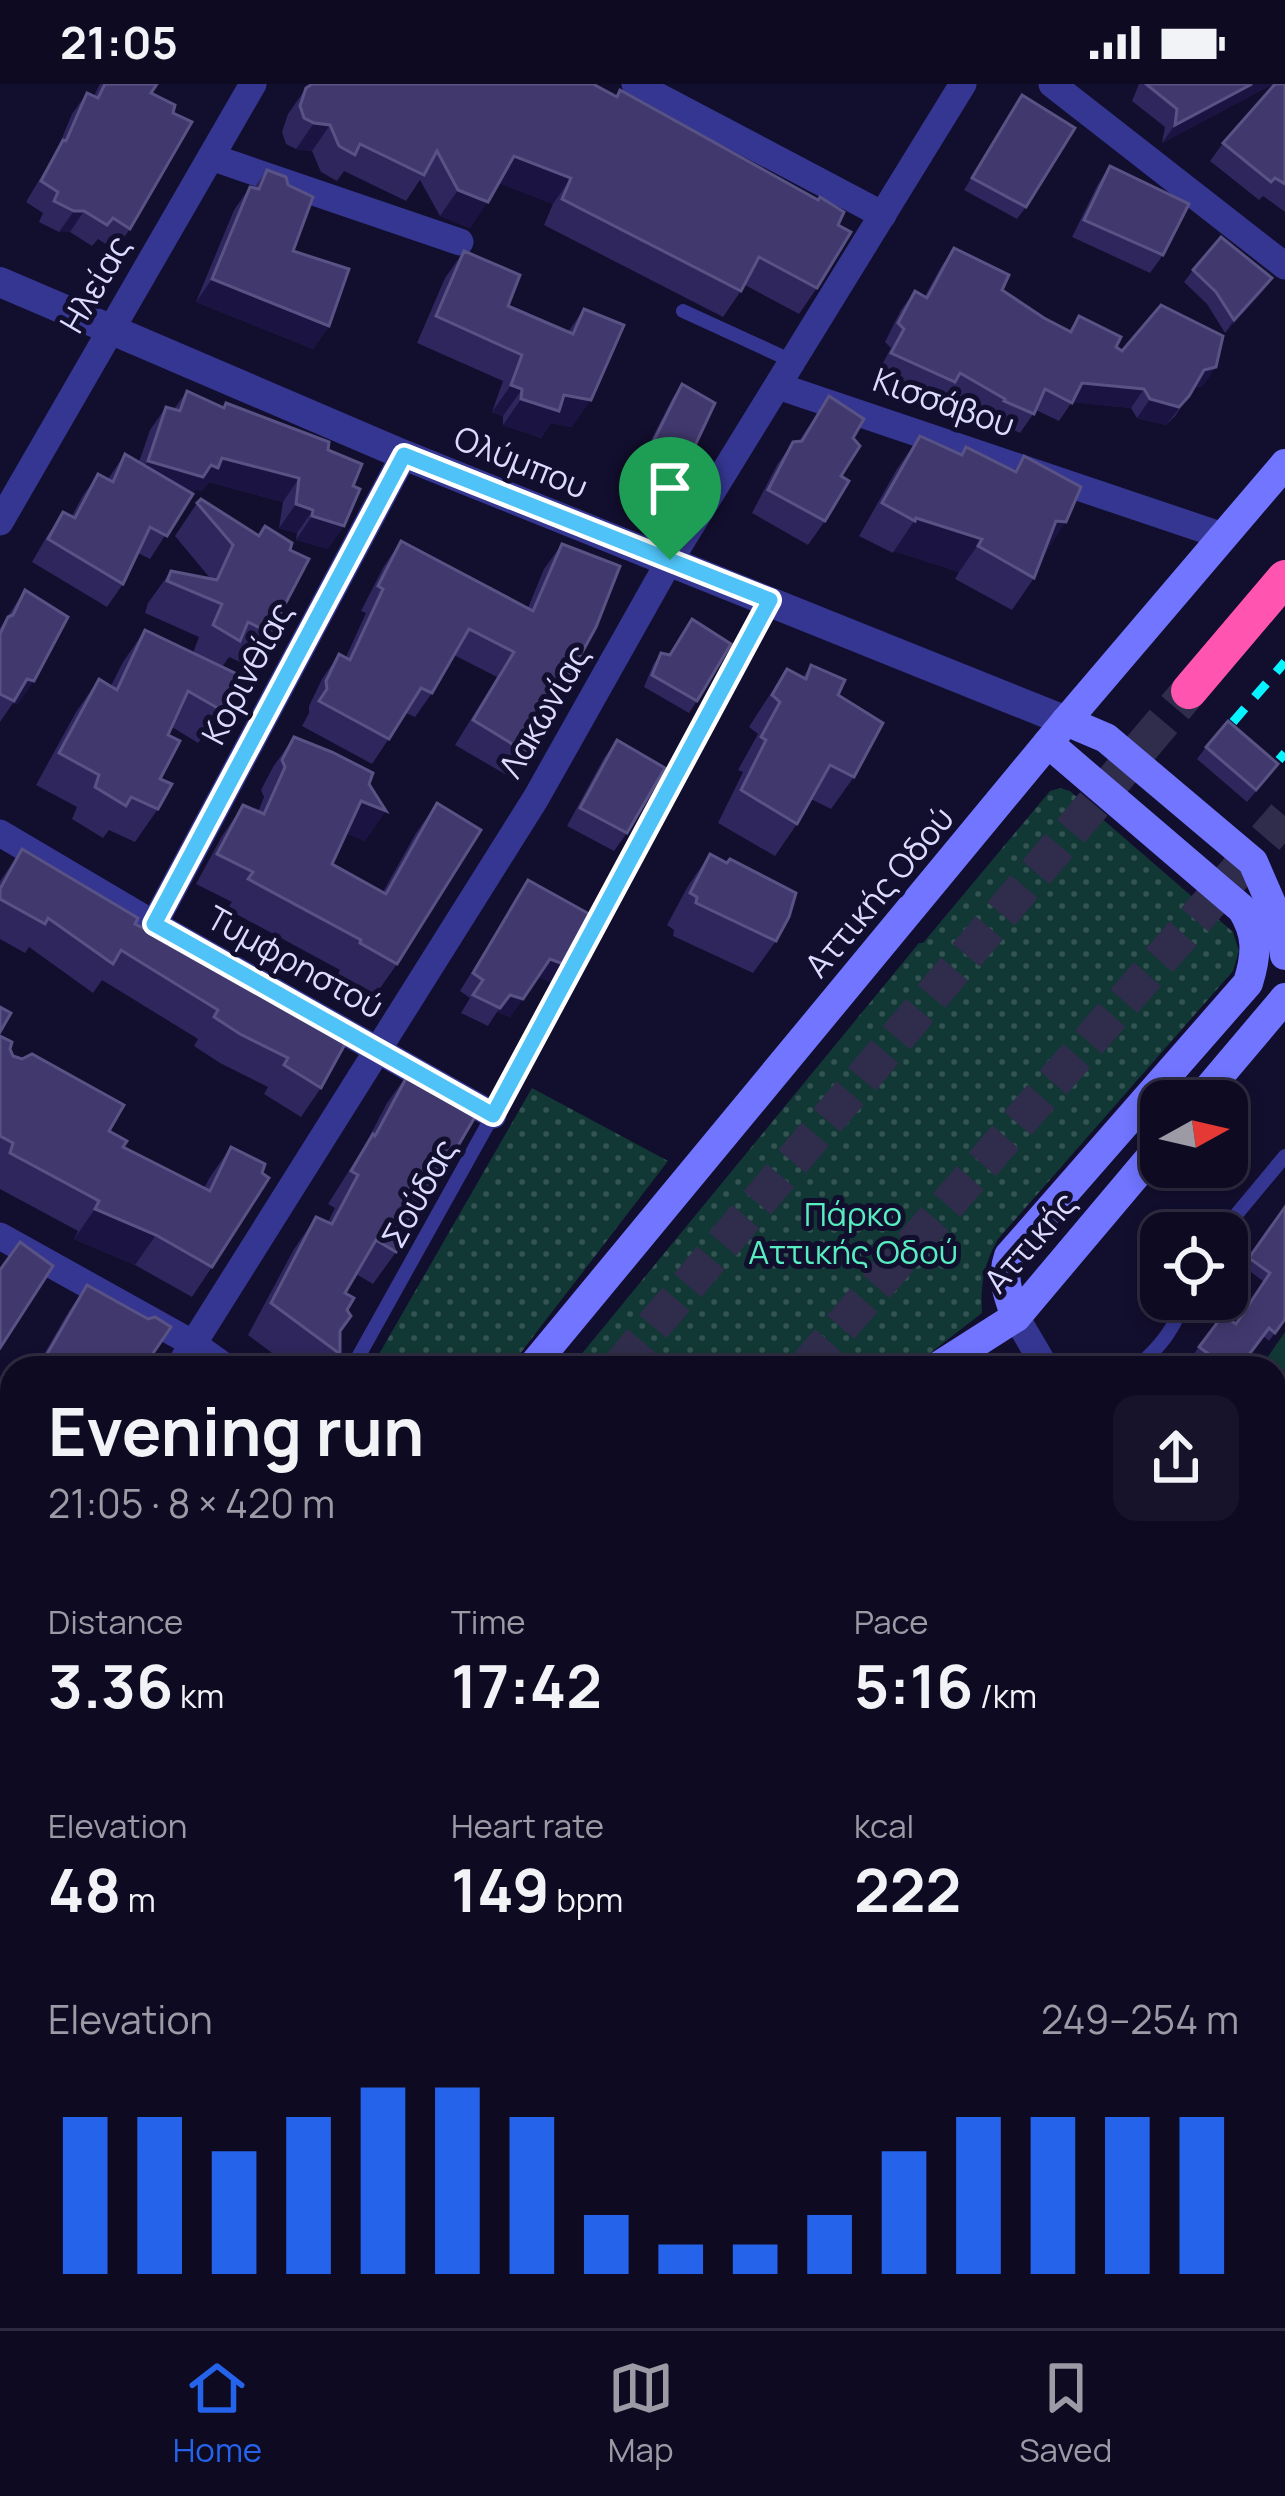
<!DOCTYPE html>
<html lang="en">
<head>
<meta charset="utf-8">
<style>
  body { margin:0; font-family:Manrope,sans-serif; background:#17132a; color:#f1f3f6; height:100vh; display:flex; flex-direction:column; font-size:45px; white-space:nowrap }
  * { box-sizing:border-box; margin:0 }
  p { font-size:39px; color:#9b9aa5 }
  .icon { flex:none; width:66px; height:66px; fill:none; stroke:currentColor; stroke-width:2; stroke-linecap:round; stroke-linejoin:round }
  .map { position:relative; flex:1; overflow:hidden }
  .side { position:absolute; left:0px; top:1272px; width:1287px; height:972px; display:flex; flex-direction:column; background:#0e0a22; border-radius:36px 36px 0 0; box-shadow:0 6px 18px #0003,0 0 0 3px #2e2b40 }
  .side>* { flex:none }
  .needle { width:78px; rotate:82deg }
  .tools { position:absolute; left:1140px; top:996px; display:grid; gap:24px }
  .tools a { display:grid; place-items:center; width:108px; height:108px; border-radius:24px; background:#0e0a22; box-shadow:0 6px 18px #0003,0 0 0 3px #2e2b40; font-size:60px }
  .pin { position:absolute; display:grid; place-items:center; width:102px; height:102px; color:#fff; margin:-123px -51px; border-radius:50% 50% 50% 0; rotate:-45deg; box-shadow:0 0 12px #0007 }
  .pin .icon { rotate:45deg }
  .round { display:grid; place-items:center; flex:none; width:126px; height:126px; border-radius:24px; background:#17132a }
  .head { display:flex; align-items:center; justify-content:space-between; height:204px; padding:0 48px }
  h1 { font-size:66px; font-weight:700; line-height:90px }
  .stats { display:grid; grid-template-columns:repeat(3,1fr); gap:18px; height:204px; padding:12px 48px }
  .stats div { display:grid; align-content:center }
  .stats b { font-size:60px; font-weight:700 }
  .stats small { font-size:33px; font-weight:400 }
  .stats p { font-size:33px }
  .chart { height:336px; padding:24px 48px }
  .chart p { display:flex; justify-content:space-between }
  .chart svg { width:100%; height:216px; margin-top:12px; stroke:#2563eb; stroke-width:6 }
  .status { display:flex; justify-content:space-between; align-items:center; height:84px; padding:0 60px; background:#0e0a22; direction:ltr }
  .status svg { height:33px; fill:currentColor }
  .dock { display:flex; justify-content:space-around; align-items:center; height:168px; border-top:3px solid #2e2b40; background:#0e0a22; font-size:33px; color:#9b9aa5 }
  .dock a { display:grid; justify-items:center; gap:6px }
  .dock .current { color:#2563eb }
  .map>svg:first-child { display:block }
  .grass { fill:url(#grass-dots) }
  .pitch { fill:#113834 }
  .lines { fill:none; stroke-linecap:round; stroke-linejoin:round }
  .motorway-tunnel { stroke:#302d4c; stroke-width:36; stroke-dasharray:36 18; stroke-linecap:butt }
  .service { stroke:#353691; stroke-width:14 }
  .minor { stroke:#353691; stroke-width:27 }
  .tertiary { stroke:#353691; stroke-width:30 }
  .secondary { stroke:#7175ff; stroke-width:30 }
  .motorway { stroke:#ff55b0; stroke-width:36 }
  .rail { stroke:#06f3ff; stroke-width:9; stroke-dasharray:18 15; stroke-linecap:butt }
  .wall { fill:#2e265c }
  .shaded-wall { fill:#1b1442 }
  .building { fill:#41396e; stroke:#595284; stroke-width:3 }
  .route-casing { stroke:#fff; stroke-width:24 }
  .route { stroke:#4fc3f7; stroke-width:15 }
  .labels { text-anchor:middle; stroke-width:10; stroke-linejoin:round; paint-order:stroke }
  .street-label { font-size:33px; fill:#dcdaff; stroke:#120e2d }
  .park-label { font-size:33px; fill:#58edc0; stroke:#120e2d }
</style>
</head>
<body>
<div class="status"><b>21:05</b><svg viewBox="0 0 49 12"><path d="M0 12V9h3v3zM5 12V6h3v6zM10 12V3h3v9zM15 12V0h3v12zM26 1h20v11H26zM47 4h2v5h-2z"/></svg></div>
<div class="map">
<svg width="1285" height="2244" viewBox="0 0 1285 2244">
  <defs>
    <pattern id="grass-dots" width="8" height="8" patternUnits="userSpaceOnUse" patternTransform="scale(3)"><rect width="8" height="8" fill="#113834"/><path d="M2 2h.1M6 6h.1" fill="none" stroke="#335452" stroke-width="1.8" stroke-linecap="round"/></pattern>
  </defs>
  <rect width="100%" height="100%" fill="#120e2d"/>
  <g class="grass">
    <path d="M1060 704 1070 707 1233 848 1239 867 1233 887 998 1155C984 1180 980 1200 982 1229L911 1284H570L919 859H923L1050 707Z"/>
    <polygon points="532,1004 668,1077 509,1284 371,1284"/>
    <polygon points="12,1964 12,2232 56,2232 45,2244 0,2244 0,1978"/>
  </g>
  <polygon class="pitch" points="1285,1248 1285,1525 1275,1518 1275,1284 1260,1284"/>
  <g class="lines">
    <g class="motorway-tunnel">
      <polyline points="618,1284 1189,607"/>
      <polyline points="805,1284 1285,732"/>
      <polyline points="0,1981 12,1970"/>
      <polyline points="0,2017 12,2003"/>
      <polyline points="0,2217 12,2203"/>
      <polyline points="22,2244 32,2232"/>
    </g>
    <g class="service">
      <polyline points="683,227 792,277"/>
      <polyline points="1221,1149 1285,1072"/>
      <polyline points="352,1284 493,1031 770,516"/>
      <path d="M1136 1284C1160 1263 1174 1246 1185 1215"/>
    </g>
    <g class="minor">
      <polyline points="635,0 883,131"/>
      <polyline points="1052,0 1285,182"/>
      <polyline points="211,73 460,158"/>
      <polyline points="778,302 1223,452"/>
      <polyline points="0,438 253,0"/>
      <polyline points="0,749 154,840 493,1031"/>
      <polyline points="154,840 404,371"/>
      <polyline points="0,1152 192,1259 227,1284"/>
      <polyline points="1016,1233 1046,1284"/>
      <polyline points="178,1284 536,714 670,476 963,0"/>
      <polyline points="1275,1559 1285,1566"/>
      <polyline points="0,1569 12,1551"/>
      <polyline points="1275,1850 1285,1857"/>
      <polyline points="312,2232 328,2244"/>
      <polyline points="1061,2232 1077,2244"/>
    </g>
    <g class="tertiary">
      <polyline points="0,198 404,371 1066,637"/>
      <polyline points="1275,2198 1285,2185"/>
      <polyline points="1241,2244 1250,2232"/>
    </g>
    <g class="secondary">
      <polyline points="1066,637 1106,654 1253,778 1280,840 1285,871"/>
      <polyline points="1198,1017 1285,914"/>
      <path d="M1016 1233C1008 1210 1001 1195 1009 1172L1248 899C1257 870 1258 851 1242 825L1048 659"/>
      <polyline points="531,1284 1066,637 1285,380"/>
      <polyline points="936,1284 1016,1233 1161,1061"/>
      <polyline points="0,1935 12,1921"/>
      <polyline points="74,2244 85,2232"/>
    </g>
    <polyline class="motorway" points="1189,607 1285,494"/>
    <g class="rail">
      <polyline points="1233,638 1285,578"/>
      <polyline points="1279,676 1285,669"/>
    </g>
  </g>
  <g class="wall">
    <polygon points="100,0 157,0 151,9 130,145 115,166 98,155 92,162 70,148 59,148 39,138 43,129 26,118 57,66 72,30 87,9 94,12"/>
    <polygon points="1139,0 1273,0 1162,59 1165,43 1132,17"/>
    <polygon points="1285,0 1285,128 1263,112 1259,116 1210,77 1223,59"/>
    <polygon points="306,4 615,12 620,6 838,141 817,204 799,230 745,201 723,233 544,141 553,120 499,99 470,144 440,132 420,96 406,117 344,87 337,97 321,88 312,67 296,65 286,60 282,48 288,30"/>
    <polygon points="1022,11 1026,123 1017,135 964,106"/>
    <polygon points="1110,82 1163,171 1150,189 1072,153 1098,100"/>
    <polygon points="267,86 293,167 329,242 313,265 196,218 234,126 250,103 254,104"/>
    <polygon points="954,164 1002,206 1044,234 1069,247 1079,232 1122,267 1203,302 1193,304 1176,331 1166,341 1137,334 1131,324 1072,318 1059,337 1036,326 1020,349 991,336 992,334 948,308 941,317 878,288 891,264 885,258 901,226 915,207 925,212 941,183"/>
    <polygon points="464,167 508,222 568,248 584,225 572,343 551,339 541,354 503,341 503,332 492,328 503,297 417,259 445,194"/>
    <polygon points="1193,186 1264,206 1225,249 1207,220 1184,198"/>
    <polygon points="682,300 684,385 675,398 638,382 673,313"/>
    <polygon points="187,307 223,324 329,358 328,465 296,456 297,449 279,444 283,418 209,398 202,407 195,405 150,475 138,469 123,500 107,523 32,478 47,452 63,428 72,432 82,413 98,390 108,395 125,370 139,378 150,346 166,323 174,325"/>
    <polygon points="829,312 853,354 825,437 808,461 752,429 777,381 793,358 799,357"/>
    <polygon points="920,352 960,371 966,363 1014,387 1024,372 1043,471 1034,494 1012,526 955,495 959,488 894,467 893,469 859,452 897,385"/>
    <polygon points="197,419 259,452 270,549 247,581 229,573 222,583 221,626 198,659 172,643 168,651 160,695 158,725 135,758 109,746 103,754 72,735 77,723 36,701 76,628 99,595 111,602 123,578 145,546 193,569 199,553 145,529 148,519 171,487 210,494 175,452"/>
    <polygon points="401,457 528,524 544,485 562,460 527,669 510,693 455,661 497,593 454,571 432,609 415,633 406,629 372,680 302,642 309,629 309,622 322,595 339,570 346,573 366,529 361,527 384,482"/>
    <polygon points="25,506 18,620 13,619 0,638 0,544"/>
    <polygon points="692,535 697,617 689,629 644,603 653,581 661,569 669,571"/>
    <polygon points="811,581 838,611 854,693 831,725 811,715 797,740 775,772 718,739 743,688 738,686 758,650 749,643 765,618 787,585 803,593"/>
    <polygon points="294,653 369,700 365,757 346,749 332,780 383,808 416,749 437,719 397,880 376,910 338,890 340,886 227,825 232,818 196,800 222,752 243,721 258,728 264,713 261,706 273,683"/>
    <polygon points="617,656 627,749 614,767 567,742 604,674"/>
    <polygon points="1206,663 1269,692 1247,718 1197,675"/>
    <polygon points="22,765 135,840 321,1004 301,1033 264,1010 268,1003 220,979 194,962 198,955 102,896 93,909 29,863 25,869 0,855 0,797"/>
    <polygon points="710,770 776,857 753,889 673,852 674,846 667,841 688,802"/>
    <polygon points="528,796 563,880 550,898 538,893 510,933 497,928 488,942 461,929 470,914 460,907"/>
    <polygon points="0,952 13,972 109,1047 123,1063 204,1104 210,1093 231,1063 212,1183 192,1213 135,1181 74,1155 78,1147 0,1105"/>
    <polygon points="410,987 396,1168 373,1200 356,1190 345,1209 347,1226 340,1247 340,1270 330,1284 292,1284 248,1251 294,1165 316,1133 328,1138 335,1124 328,1120 364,1063 387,1019"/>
    <polygon points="1285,1123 1285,1235 1269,1257 1263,1252 1239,1284 1211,1284 1193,1271 1223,1231 1236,1240 1264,1198 1243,1182"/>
    <polygon points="87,1201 143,1284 36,1284 69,1227"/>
    <polygon points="12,1326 12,1344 5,1339"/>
    <polygon points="1275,1658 1285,1665 1285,1759 1275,1772"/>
    <polygon points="1285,1939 1285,2108 1275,2101 1275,2011 1279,2006 1275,2003 1275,1952"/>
    <polygon points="394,2232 520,2232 511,2244 409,2244"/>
    <polygon points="723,2232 988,2232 985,2236 1028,2244 781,2244 765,2232 757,2244 743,2234 737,2242"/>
    <polygon points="1150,2232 1193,2232 1184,2244 1168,2244"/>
  </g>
  <g class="shaded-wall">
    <polygon points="1252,0 1273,0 1162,59 1175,41"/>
    <polygon points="314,39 330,41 312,67 296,65"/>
    <polygon points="514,72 571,94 553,120 496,98"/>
    <polygon points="458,106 488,118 470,144 440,132"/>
    <polygon points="74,127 84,127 70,148 59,148"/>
    <polygon points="1272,194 1264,206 1225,249 1234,236"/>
    <polygon points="212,195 329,242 313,265 196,218"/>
    <polygon points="1216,283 1203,302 1190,304 1204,286"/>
    <polygon points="1082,299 1144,305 1131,324 1068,318"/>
    <polygon points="511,301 522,305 503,332 492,328"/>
    <polygon points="564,311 591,316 572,343 551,339 541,354 503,341 521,315"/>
    <polygon points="1189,312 1166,341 1137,334 1150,315"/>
    <polygon points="647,370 684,385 675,398 638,382"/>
    <polygon points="222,374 299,394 283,418 209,398 202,407 195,405 187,416 131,400 148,377 211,381"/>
    <polygon points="296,420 313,426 297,449 279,444"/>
    <polygon points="312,432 344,442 328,465 296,456"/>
    <polygon points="916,434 982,455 959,488 894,467"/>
    <polygon points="1056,437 1066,438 1044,471"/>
    <polygon points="27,595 34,597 18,620 13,619"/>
    <polygon points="361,717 386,727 365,757 339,747"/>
    <polygon points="550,875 563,880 550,898 537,893"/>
    <polygon points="510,911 523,915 510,933 497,928"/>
    <polygon points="95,1125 156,1151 135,1181 74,1155"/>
  </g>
  <g class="building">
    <polygon points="105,0 157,0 151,9 175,21 173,29 192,38 130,145 113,134 107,141 84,127 74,127 54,117 58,108 41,97 63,56 66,57 87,9 98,14"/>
    <polygon points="312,0 593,0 617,13 620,6 818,116 820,113 844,128 838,141 851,148 817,204 759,173 741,207 562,115 571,94 514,72 488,118 458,106 437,67 424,91 360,60 355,71 339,62 330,41 314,39 304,34 300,22 306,4"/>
    <polygon points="1146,0 1252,0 1175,41 1177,25"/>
    <polygon points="1275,0 1285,0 1285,100 1275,94 1271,98 1223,59"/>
    <polygon points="1022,11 1075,44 1026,123 972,94"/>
    <polygon points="1110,82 1189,120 1163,171 1084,136"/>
    <polygon points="267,86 286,93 288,101 313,113 293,167 349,185 329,242 212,195 250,103 259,105"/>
    <polygon points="1221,153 1272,194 1234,236 1216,208 1193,186"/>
    <polygon points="954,164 1009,191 1002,206 1044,234 1071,248 1079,232 1121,253 1116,263 1122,267 1161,221 1223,252 1216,283 1204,286 1189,312 1179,323 1150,315 1144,305 1082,299 1072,319 1045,305 1034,330 1004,317 1005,315 960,289 955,298 891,269 904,245 898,239 915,207 927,214"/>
    <polygon points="464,167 520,191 508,222 573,250 584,225 624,241 591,316 564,311 559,327 521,315 522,305 511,301 522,271 436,232"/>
    <polygon points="682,300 715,319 684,385 647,370"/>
    <polygon points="187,307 224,324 226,319 329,358 328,366 362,380 353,402 360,405 344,442 312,432 313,426 296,420 299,394 222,374 218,384 211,381 203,393 148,377 166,323 180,327"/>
    <polygon points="829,312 864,335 853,354 860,362 841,392 849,397 825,437 768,406 793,358 802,357"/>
    <polygon points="920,352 962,371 966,363 1016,388 1024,372 1081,403 1066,438 1056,437 1034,494 978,462 982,455 916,434 915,437 882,419"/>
    <polygon points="125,370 193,410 167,452 150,443 123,500 48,455 63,428 75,434 98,390 113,398"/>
    <polygon points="201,415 259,452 265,442 292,459 290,466 309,475 270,549 248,538 240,557 213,541 222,520 167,497 171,487 217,496 233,461 197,419"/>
    <polygon points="401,457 533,527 562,460 620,482 596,543 527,669 473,636 514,568 469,545 432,609 421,604 389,655 319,617 327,605 326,597 339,570 350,576 383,505 378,502"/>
    <polygon points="25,506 68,533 34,597 27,595 14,617 0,610 0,550 8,533 13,531"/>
    <polygon points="692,535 731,560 697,617 652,591 661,569 670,571"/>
    <polygon points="145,546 239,591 221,626 188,607 168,651 180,657 160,695 172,700 158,725 131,713 126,722 95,703 99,691 59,669 99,595 117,606"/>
    <polygon points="811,581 845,596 838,611 883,639 854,693 830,681 797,740 741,706 766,656 761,653 780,618 772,611 787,585 806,595"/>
    <polygon points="1228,637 1278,680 1256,706 1206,663"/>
    <polygon points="294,653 332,668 373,689 369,700 386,727 361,717 332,780 386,810 437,719 481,746 397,880 360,859 361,856 248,795 253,788 217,770 243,721 264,730 285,683 282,676"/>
    <polygon points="617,656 665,684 627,749 580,724"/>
    <polygon points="22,765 138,834 135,840 237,891 239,888 350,951 321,1004 284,981 288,974 240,950 214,933 218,926 121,866 113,880 48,834 45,840 0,815 0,805"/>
    <polygon points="710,770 727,779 730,775 796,809 789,833 776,857 696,819 697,813 690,809"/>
    <polygon points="528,796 591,831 563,880 550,875 523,915 510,911 500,924 473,911 483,896 473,889"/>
    <polygon points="0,923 11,929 0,948"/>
    <polygon points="0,952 12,958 10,965 13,972 22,975 32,970 124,1021 109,1047 127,1057 123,1063 210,1107 231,1063 265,1080 262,1089 269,1094 212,1183 156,1151 95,1125 99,1117 10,1069 13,1059 0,1052"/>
    <polygon points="410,987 479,1026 396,1168 376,1156 345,1209 354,1214 347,1226 351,1232 340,1247 340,1270 271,1219 316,1133 332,1140 358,1091 351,1087 373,1050 375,1052"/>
    <polygon points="1285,1123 1285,1235 1275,1249 1269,1244 1239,1284 1228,1284 1199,1263 1223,1231 1236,1240 1270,1189 1249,1174"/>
    <polygon points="20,1158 53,1182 0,1264 0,1186"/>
    <polygon points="87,1201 148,1235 155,1233 171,1243 143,1284 39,1284"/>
    <polygon points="0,1345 12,1352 12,1492 0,1513"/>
    <polygon points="12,1624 12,1847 0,1870 0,1643"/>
    <polygon points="1275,1658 1285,1665 1285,1753 1275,1746"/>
    <polygon points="1285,1939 1285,1975 1275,1968 1275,1952"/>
    <polygon points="1285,1998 1285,2073 1282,2071 1277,2079 1275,2078 1275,2011"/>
    <polygon points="139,2232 192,2232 196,2236 199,2232 237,2232 242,2236 239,2240 243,2244 144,2244 135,2237"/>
    <polygon points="430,2232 519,2232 510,2244 445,2244"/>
    <polygon points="573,2232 615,2232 631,2244 564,2244"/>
    <polygon points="800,2232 988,2232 985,2236 1028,2244 892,2244 880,2235 873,2244 817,2244"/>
    <polygon points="1177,2232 1193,2232 1188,2239"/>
    <polygon points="1043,2237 1053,2244 1038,2244"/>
  </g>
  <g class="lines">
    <defs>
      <polygon id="route" points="404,371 770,516 493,1031 154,840"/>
    </defs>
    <use href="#route" class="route-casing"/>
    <use href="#route" class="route"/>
  </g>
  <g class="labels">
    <g class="street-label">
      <text transform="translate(95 200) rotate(-60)" y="12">Ηλείας</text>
      <text transform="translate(944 318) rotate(19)" y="12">Κισσάβου</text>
      <text transform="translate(521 378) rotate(22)" y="12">Ολύμπου</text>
      <text transform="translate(247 589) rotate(-62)" y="12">Κορινθίας</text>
      <text transform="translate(544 627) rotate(-60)" y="12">Λακωνίας</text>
      <text transform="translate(879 808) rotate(-50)" y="12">Αττικής Οδού</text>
      <text transform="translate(295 878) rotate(29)" y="12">Τυμφρηστού</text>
      <text transform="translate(419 1109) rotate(-61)" y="12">Σούδας</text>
      <text transform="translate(1030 1158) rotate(-49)" y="12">Αττικής</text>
    </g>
    <g class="park-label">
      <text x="853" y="1142">Πάρκο<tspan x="853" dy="38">Αττικής Οδού</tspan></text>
    </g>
  </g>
</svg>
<div class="tools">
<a><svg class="needle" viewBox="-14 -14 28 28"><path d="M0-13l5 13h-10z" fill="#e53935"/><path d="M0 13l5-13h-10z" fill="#9b9aa5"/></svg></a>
<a><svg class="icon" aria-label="locate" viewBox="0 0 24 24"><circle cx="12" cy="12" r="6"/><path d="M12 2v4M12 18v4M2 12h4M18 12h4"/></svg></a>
</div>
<div class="pin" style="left:670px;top:476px;background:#1e9e55"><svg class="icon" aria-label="arrive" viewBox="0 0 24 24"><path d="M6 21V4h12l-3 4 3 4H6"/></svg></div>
<section class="side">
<div class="head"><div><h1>Evening run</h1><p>21:05 · 8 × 420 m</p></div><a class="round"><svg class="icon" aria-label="share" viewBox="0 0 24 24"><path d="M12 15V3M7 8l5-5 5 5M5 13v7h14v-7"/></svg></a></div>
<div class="stats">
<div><p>Distance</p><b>3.36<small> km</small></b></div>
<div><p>Time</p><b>17:42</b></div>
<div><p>Pace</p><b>5:16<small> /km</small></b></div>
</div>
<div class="stats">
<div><p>Elevation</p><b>48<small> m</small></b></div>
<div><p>Heart rate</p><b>149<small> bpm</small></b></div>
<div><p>kcal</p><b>222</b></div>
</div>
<div class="chart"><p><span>Elevation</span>249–254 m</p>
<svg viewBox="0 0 160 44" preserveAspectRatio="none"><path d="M5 44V12M15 44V12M25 44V19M35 44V12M45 44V6M55 44V6M65 44V12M75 44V32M85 44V38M95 44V38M105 44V32M115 44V19M125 44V12M135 44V12M145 44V12M155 44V12"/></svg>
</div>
</section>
</div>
<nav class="dock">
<a class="current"><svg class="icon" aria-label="home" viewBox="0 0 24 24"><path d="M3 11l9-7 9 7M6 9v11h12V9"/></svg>Home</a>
<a><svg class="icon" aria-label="map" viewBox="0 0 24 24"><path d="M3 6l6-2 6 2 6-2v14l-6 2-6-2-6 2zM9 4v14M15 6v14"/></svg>Map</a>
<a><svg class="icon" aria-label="saved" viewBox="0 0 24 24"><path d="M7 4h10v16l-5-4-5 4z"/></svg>Saved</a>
</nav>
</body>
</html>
